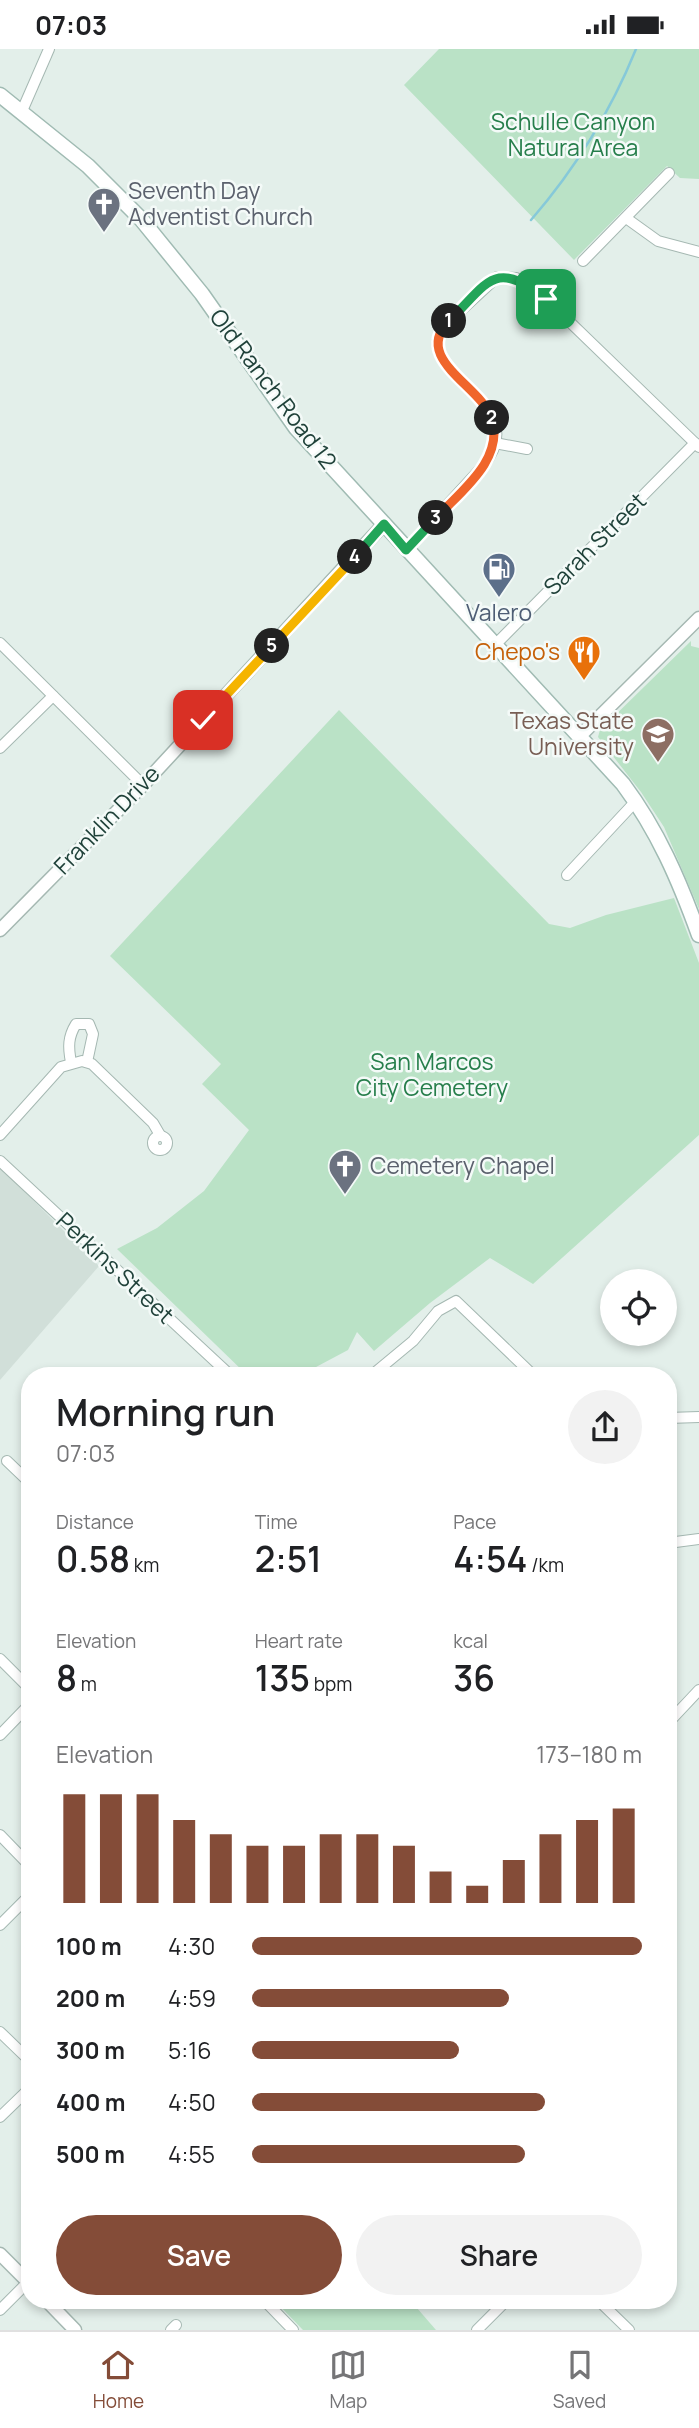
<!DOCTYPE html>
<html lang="en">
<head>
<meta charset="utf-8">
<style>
  body { margin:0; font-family:Manrope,sans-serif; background:#f2f2f2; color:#202124; height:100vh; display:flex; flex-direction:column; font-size:26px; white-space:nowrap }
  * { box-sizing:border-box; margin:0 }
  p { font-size:23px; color:#757577 }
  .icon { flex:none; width:38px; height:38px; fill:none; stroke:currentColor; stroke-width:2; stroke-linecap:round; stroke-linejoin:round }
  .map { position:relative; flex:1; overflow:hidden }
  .sheet { position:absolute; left:21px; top:1318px; width:656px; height:942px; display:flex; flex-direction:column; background:#fff; border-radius:28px; box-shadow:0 4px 10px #0003 }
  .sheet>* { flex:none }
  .controls { position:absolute; left:600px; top:1220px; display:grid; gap:14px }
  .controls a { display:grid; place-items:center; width:77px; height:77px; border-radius:50%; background:#fff; box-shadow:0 4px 10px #0003; font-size:35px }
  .pin { position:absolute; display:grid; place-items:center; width:60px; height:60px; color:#fff; margin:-30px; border-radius:14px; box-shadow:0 4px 10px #0006 }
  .km { position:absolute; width:35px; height:35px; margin:-18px; border-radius:50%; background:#222; color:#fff; font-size:19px; line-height:35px; text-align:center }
  .round { display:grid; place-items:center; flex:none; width:74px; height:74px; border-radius:37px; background:#f2f2f2 }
  .summary { display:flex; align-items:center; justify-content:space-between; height:119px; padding:0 35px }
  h1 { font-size:38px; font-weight:600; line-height:52px }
  .stats { display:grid; grid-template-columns:repeat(3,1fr); gap:10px; height:119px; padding:7px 35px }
  .stats div { display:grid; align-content:center }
  .stats b { font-size:35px; font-weight:600 }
  .stats small { font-size:19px; font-weight:400 }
  .stats p { font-size:19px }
  .chart { height:196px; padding:14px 35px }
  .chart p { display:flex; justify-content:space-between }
  .chart svg { width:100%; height:126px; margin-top:7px; stroke:#844c38; stroke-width:6 }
  .cta { display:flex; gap:14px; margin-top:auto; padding:14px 35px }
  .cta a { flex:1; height:80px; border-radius:42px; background:#844c38; color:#fff; font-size:28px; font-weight:600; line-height:80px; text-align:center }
  .cta a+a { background:#f2f2f2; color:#202124 }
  ul { padding:0 35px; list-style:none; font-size:23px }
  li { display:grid; grid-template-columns:112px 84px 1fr; align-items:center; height:52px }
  li i { height:18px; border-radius:9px; background:#844c38 }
  .status { display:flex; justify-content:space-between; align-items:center; height:49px; padding:0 35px; background:#fff; direction:ltr }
  .status svg { height:19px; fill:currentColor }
  .menu { display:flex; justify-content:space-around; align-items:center; height:98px; border-top:2px solid #e0e0e0; background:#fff; font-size:19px; color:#757577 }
  .menu a { display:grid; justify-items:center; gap:4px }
  .menu .selected { color:#844c38 }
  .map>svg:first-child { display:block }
  .built { fill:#d1dfd9 }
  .green { fill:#bae2c6 }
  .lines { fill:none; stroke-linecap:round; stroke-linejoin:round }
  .stream { stroke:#86c9d9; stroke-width:2.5 }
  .minor-casing { stroke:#a5b8b2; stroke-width:12 }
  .tertiary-casing { stroke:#a5b8b2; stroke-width:15 }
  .secondary-casing { stroke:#a0bbb3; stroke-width:17 }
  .minor { stroke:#fff; stroke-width:10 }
  .tertiary { stroke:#fff; stroke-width:12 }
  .secondary { stroke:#fff; stroke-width:14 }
  .split-1-casing { stroke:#fff; stroke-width:14 }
  .split-2-casing { stroke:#fff; stroke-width:14 }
  .split-3-casing { stroke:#fff; stroke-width:14 }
  .split-4-casing { stroke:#fff; stroke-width:14 }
  .split-5-casing { stroke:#fff; stroke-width:14 }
  .split-6-casing { stroke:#fff; stroke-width:14 }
  .split-1 { stroke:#22a559; stroke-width:9 }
  .split-2 { stroke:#f0652b; stroke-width:9 }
  .split-3 { stroke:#f0652b; stroke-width:9 }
  .split-4 { stroke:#22a559; stroke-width:9 }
  .split-5 { stroke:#f5b400; stroke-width:9 }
  .split-6 { stroke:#f5b400; stroke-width:9 }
  .labels { text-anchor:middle; stroke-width:5; stroke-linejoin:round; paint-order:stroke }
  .park-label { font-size:23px; fill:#267e4b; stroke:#f4faf8 }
  .worship-label { font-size:23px; fill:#5b616d; stroke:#f4faf8; text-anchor:start }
  .street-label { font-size:23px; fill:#20423a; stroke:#f4faf8 }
  .service-label { font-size:23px; fill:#4e5e75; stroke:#f4faf8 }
  .food-label { font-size:23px; fill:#c56008; stroke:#f4faf8; text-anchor:end }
  .education-label { font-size:23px; fill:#785e54; stroke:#f4faf8; text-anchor:end }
</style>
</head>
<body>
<div class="status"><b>07:03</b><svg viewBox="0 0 49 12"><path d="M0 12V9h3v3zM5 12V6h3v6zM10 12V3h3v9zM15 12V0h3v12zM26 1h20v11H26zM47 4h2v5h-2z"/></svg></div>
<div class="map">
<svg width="699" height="2281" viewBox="0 0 699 2281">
  <rect width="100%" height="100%" fill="#e3efea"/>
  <polygon class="built" points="0,1118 99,1217 0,1331"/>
  <g class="green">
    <polygon points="439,0 699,0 699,130 680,129 667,117 574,211 404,36"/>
    <polygon points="691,592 691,597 699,599 699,860 664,778 641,743 598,688 600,681"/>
    <polygon points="339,661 549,875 570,879 606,866 674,849 699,914 699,1086 533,1235 490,1209 430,1254 374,1302 357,1283 348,1301 301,1326 247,1326 117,1200 157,1179 204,1142 249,1081 202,1035 221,1015 110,907"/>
    <polygon points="274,2251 410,2251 436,2281 303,2281"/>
  </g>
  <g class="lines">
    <path class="stream" d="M531 171C576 119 610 64 636 0"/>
    <defs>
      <g id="minor">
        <polyline points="22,62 49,0"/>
        <polyline points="626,169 658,192 699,203"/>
        <polyline points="583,212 669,124"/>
        <polyline points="495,394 527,400"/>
        <path d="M406 501 483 417C530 359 439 337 437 293L445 276 497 228 516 229 546 250 699 398"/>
        <polyline points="0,594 143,736"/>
        <polyline points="495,596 695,394"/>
        <polyline points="0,699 53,647"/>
        <polyline points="567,826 636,752"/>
        <path d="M71 1013C68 998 68 988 76 975H89L93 985 87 1013"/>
        <polyline points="0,1086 61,1018 82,1012 92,1015 153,1074 160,1086"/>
        <circle cx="160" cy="1094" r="7"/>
        <polyline points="0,1112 230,1326"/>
        <polyline points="372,1326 413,1292 438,1262 456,1252 533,1326"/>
        <polyline points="668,1369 699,1368"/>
        <polyline points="7,1412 30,1434"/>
        <polyline points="668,1494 699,1490"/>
        <polyline points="0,1610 30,1640"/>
        <polyline points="668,1674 699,1641"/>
        <polyline points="0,1686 30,1655"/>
        <polyline points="0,1786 30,1817"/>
        <polyline points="0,1876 30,1846"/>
        <polyline points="0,1983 30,2012"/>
        <polyline points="0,2068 30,2039"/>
        <polyline points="263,2250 293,2281"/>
        <polyline points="597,2250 629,2281"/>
        <polyline points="0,2261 28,2233"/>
        <polyline points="171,2281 176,2276"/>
        <polyline points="477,2281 508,2250"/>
      </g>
      <g id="tertiary">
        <polyline points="580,687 699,569"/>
        <polyline points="0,881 143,736 384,475"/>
        <polyline points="0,2205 30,2235"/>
        <polyline points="45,2250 75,2281"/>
      </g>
      <path id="secondary" d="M0 46 88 117 141 170 202 245 296 379 623 735C658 782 679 831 699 886"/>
    </defs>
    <use href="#minor" class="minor-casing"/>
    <use href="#tertiary" class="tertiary-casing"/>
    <use href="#secondary" class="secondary-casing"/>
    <use href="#minor" class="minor"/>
    <use href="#tertiary" class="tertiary"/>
    <use href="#secondary" class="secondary"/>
  </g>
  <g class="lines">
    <defs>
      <path id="split-1" d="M449 272C489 233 494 209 546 250"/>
      <path id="split-2" d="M449 272C412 309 479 336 492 369"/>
      <path id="split-3" d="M436 469C462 441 504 411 492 369"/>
      <polyline id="split-4" points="355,508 384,475 406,501 436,469"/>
      <polyline id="split-5" points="272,597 355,508"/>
      <polyline id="split-6" points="203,671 272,597"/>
    </defs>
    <use href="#split-1" class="split-1-casing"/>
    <use href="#split-2" class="split-2-casing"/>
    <use href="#split-3" class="split-3-casing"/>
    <use href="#split-4" class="split-4-casing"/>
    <use href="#split-5" class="split-5-casing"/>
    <use href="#split-6" class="split-6-casing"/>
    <use href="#split-1" class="split-1"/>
    <use href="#split-2" class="split-2"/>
    <use href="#split-3" class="split-3"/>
    <use href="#split-4" class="split-4"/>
    <use href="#split-5" class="split-5"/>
    <use href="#split-6" class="split-6"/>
  </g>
  <defs>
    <symbol id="church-pin" viewBox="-11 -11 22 30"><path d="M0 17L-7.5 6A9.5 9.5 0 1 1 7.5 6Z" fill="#6b7280" stroke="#f4faf8"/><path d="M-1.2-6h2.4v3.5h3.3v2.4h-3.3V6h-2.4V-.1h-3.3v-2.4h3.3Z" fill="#fff"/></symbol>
    <symbol id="fuel-pin" viewBox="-11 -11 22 30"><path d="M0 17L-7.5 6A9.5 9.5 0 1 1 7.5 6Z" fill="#5c6f8a" stroke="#f4faf8"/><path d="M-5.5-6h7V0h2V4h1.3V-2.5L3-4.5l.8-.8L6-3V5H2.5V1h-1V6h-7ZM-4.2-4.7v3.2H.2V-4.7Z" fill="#fff"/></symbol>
    <symbol id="restaurant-pin" viewBox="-11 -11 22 30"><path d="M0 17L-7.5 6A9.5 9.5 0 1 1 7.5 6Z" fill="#e8710a" stroke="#f4faf8"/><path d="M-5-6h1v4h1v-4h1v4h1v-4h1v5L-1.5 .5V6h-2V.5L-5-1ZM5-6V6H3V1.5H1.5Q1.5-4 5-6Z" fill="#fff"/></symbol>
    <symbol id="university-pin" viewBox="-11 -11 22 30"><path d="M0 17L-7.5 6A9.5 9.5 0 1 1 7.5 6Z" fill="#8d6e63" stroke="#f4faf8"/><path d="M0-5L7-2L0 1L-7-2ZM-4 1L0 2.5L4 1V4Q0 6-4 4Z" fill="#fff"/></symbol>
  </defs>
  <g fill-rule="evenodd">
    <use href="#church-pin" x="85" y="136" width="38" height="52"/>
    <use href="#fuel-pin" x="480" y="501" width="38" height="52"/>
    <use href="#restaurant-pin" x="565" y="584" width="38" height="52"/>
    <use href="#university-pin" x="639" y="666" width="38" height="52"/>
    <use href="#church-pin" x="326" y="1098" width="38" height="52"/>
  </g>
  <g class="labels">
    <g class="park-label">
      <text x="573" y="81">Schulle Canyon<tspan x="573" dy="26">Natural Area</tspan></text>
      <text x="432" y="1021">San Marcos<tspan x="432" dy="26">City Cemetery</tspan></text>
    </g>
    <g class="worship-label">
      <text x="128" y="150">Seventh Day<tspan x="128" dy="26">Adventist Church</tspan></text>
      <text x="370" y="1125">Cemetery Chapel</text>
    </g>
    <g class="street-label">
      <text transform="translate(273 340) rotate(53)" y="8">Old Ranch Road 12</text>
      <text transform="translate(595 495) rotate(-45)" y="8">Sarah Street</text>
      <text transform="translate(107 771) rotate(-46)" y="8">Franklin Drive</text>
      <text transform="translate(115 1219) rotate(43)" y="8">Perkins Street</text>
    </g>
    <g class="service-label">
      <text x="499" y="572">Valero</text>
    </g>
    <g class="food-label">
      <text x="560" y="611">Chepo's</text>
    </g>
    <g class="education-label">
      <text x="634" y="680">Texas State<tspan x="634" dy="26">University</tspan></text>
    </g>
  </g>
</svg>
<div class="controls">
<a><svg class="icon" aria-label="locate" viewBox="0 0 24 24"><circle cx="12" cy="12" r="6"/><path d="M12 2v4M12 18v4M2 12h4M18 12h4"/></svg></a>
</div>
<div class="pin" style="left:546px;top:250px;background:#1e9e55"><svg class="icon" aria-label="arrive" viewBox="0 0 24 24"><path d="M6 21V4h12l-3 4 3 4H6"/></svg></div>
<div class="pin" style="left:203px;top:671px;background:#d93025"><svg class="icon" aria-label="check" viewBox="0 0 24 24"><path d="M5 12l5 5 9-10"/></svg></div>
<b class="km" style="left:449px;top:272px">1</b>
<b class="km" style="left:492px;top:369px">2</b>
<b class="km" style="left:436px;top:469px">3</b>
<b class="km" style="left:355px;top:508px">4</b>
<b class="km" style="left:272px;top:597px">5</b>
<section class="sheet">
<div class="summary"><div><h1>Morning run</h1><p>07:03</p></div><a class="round"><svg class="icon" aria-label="share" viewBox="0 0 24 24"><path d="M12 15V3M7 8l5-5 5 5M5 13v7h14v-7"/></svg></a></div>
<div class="stats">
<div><p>Distance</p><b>0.58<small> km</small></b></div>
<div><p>Time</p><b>2:51</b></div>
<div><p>Pace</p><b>4:54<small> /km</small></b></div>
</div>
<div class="stats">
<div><p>Elevation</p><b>8<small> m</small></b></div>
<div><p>Heart rate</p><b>135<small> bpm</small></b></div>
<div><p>kcal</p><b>36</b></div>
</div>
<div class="chart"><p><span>Elevation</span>173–180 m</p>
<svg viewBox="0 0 160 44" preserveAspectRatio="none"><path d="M5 44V6M15 44V6M25 44V6M35 44V15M45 44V20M55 44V24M65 44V24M75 44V20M85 44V20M95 44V24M105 44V33M115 44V38M125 44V29M135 44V20M145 44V15M155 44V11"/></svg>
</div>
<ul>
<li><b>100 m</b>4:30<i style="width:100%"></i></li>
<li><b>200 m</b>4:59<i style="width:66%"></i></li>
<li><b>300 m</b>5:16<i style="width:53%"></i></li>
<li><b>400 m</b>4:50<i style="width:75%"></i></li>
<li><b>500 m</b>4:55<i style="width:70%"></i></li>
</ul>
<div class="cta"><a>Save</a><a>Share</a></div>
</section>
</div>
<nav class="menu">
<a class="selected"><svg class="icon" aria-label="home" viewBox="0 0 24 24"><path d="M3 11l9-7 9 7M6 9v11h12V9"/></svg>Home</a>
<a><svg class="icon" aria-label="map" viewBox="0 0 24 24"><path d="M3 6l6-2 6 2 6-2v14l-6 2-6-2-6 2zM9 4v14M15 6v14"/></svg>Map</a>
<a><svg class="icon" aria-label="saved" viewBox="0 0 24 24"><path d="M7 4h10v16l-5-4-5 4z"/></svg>Saved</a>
</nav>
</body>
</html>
